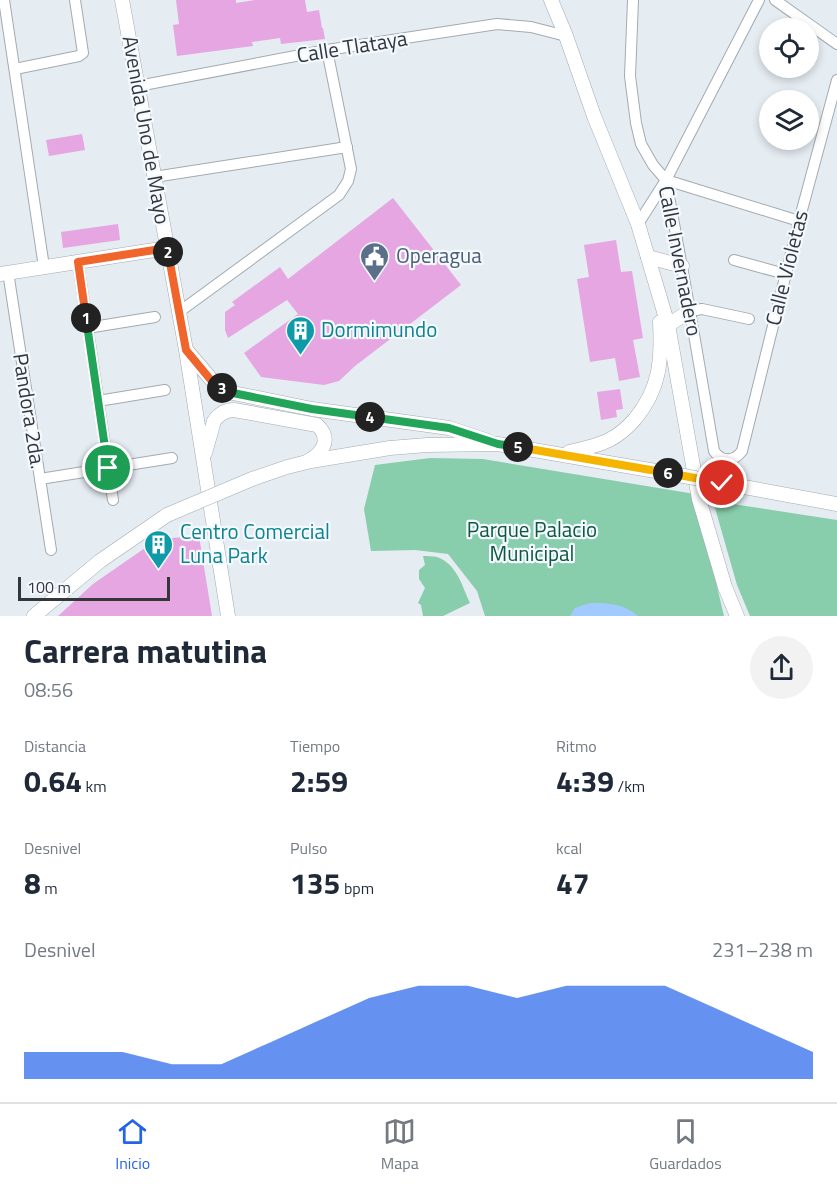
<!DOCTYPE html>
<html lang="es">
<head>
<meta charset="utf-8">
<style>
  body { margin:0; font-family:"Titillium Web",sans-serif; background:#f2f2f3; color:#1f2937; height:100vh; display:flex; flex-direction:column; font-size:22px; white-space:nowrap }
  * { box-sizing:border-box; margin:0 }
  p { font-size:20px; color:#747a83 }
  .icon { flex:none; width:33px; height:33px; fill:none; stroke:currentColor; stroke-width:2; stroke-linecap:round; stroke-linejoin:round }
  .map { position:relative; height:616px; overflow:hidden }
  .drawer { display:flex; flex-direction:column; background:#fff; flex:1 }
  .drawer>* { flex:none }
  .controls { position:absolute; left:759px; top:18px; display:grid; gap:12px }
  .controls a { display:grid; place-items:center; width:60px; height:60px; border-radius:50%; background:#fff; box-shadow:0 3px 9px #0003; font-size:30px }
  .scale { position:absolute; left:18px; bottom:15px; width:152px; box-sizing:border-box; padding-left:6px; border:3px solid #34373a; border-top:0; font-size:16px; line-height:21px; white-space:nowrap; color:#34373a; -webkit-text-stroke:4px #f3f9fe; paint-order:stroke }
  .pin { position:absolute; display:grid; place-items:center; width:51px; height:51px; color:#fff; margin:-26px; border:3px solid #fff; border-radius:50%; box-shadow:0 2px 6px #0007 }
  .km { position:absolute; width:30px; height:30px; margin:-15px; border-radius:50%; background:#222; color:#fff; font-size:16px; line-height:30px; text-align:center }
  .round { display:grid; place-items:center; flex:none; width:63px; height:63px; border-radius:32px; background:#f2f2f3 }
  .headline { display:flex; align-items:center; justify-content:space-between; height:102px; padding:0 24px }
  h1 { font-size:33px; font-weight:700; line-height:45px }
  .figures { display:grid; grid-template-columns:repeat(3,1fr); gap:9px; height:102px; padding:6px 24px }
  .figures div { display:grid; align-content:center }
  .figures b { font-size:30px; font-weight:700 }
  .figures small { font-size:16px; font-weight:400 }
  .figures p { font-size:16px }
  .chart { height:168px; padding:12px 24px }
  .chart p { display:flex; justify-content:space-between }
  .chart svg { width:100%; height:108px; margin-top:6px; fill:#2563eb; opacity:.7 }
  .dock { display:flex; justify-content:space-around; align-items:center; height:84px; border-top:2px solid #e0e1e3; background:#fff; font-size:16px; color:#747a83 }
  .dock a { display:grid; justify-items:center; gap:3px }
  .dock .active { color:#2563eb }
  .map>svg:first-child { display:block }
  .green { fill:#88ceac }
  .water { fill:#a1cbff }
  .building { fill:#e5a6e1 }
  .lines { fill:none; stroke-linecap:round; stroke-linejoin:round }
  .street-casing { stroke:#a4aab1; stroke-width:12 }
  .secondary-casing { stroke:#a4aab1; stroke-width:15 }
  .street { stroke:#fff; stroke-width:10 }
  .secondary { stroke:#fff; stroke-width:14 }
  .secondary-bridge-casing { stroke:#a4aab1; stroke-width:15; stroke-linecap:butt }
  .secondary-bridge { stroke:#fff; stroke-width:14 }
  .split-1-casing { stroke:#fff; stroke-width:12 }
  .split-2-casing { stroke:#fff; stroke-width:12 }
  .split-3-casing { stroke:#fff; stroke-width:12 }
  .split-4-casing { stroke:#fff; stroke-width:12 }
  .split-5-casing { stroke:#fff; stroke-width:12 }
  .split-6-casing { stroke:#fff; stroke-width:12 }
  .split-7-casing { stroke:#fff; stroke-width:12 }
  .split-1 { stroke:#22a559; stroke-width:8 }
  .split-2 { stroke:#f0652b; stroke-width:8 }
  .split-3 { stroke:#f0652b; stroke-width:8 }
  .split-4 { stroke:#22a559; stroke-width:8 }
  .split-5 { stroke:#22a559; stroke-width:8 }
  .split-6 { stroke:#f5b400; stroke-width:8 }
  .split-7 { stroke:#f5b400; stroke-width:8 }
  .labels { text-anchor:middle; stroke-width:4.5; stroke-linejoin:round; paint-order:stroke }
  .street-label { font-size:21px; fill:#34373a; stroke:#f3f9fe }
  .service-label { font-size:21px; fill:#4e5e75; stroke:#f3f9fe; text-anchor:start }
  .culture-label { font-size:21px; fill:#0d838f; stroke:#f3f9fe; text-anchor:start }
  .park-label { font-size:21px; fill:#0e573d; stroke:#f3f9fe }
</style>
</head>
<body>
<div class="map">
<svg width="837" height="616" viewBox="0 0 837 616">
  <rect width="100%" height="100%" fill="#e5ecf2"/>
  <g class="green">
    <polygon points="430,458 483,459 695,494 724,616 485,616 477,591 448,554 415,550 371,551 364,509 375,465"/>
    <polygon points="713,501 837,520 837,616 750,616 737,585"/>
    <path d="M423 556C427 556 433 556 437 557 457 564 462 586 470 603L443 616H423L421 605 418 603 425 588 419 579V570L425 565Z"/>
  </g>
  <path class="water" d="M590 603C609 603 624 604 638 616H570L575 608Z"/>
  <g class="building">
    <polygon points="176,0 236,0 236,3 255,0 305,0 307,12 319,10 322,28 323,28 325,39 281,44 280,38 252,42 253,46 177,56 173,25 179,24"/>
    <polygon points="82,134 85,150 49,156 46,140"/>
    <polygon points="393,198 461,285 355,366 339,381 324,385 261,377 244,353 298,314 287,300 228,338 225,330 225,312 235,305 232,302 280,267 288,279"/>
    <polygon points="118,224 120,240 63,248 61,232"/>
    <polygon points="616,240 621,272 632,271 643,338 633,340 640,377 619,381 615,358 590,362 577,279 589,277 584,245"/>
    <polygon points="620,389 623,409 616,410 617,417 601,420 597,392"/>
    <polygon points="199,536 212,616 58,616 93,584 158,539"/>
  </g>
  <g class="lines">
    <defs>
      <g id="street">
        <polyline points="4,0 44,267"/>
        <path d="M633 0 630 76 636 123 641 144 653 165 666 180 690 311 714 451C721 462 734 462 742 451L799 221 837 80"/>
        <polyline points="775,0 837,44"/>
        <polyline points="15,69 79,56 83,53 75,0"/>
        <polyline points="138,86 327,50 497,24 531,27 566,36"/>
        <polyline points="154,177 347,147"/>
        <polyline points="666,180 799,221"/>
        <polyline points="638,224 666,180 759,0"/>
        <polyline points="734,260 785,274"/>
        <polyline points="78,262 113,500"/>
        <polyline points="8,272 51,550"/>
        <polyline points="690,311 702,309 749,319"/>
        <polyline points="179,312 339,195 348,181 351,169 327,50"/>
        <polyline points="87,328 155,317"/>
        <polyline points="98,401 165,390"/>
        <polyline points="40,479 172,458"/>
      </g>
      <g id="secondary">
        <polyline points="122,0 186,350 228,616"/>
        <polyline points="551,0 566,36 594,116 638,224 668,325 699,499 725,587 737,616"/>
        <polyline points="648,257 682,266"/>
        <polyline points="0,274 167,248"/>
        <polyline points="668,325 690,311"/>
        <polyline points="187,351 211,379 219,387 233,393 312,409 449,428 488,441"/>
        <path d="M569 452C583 449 597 446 609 440 619 435 628 427 635 419 660 389 662 360 660 322"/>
        <path d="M205 453 214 421C219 414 225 410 234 410L317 425C332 439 323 453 308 461"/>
        <polyline points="252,479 287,467 311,461 390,448 427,445 498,444 673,474"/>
        <polyline points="722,483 837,504"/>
        <polyline points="34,616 100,561 167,515"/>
      </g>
    </defs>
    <use href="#street" class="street-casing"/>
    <use href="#secondary" class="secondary-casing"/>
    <use href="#street" class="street"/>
    <use href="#secondary" class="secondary"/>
    <defs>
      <g id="secondary-bridge">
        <polyline points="673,474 722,483"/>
        <polyline points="167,515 252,479"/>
      </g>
    </defs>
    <use href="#secondary-bridge" class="secondary-bridge-casing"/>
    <use href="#secondary-bridge" class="secondary-bridge"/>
  </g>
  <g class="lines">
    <defs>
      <polyline id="split-1" points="86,318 108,468"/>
      <polyline id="split-2" points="86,318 78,262 167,248 168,252"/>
      <polyline id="split-3" points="168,252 186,350 210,379 222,388"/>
      <polyline id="split-4" points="222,388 233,393 312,409 370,417"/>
      <polyline id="split-5" points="370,417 449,428 498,444 518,447"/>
      <polyline id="split-6" points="518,447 668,473"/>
      <polyline id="split-7" points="668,473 722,483"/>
    </defs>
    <use href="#split-1" class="split-1-casing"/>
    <use href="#split-2" class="split-2-casing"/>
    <use href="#split-3" class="split-3-casing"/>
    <use href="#split-4" class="split-4-casing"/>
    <use href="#split-5" class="split-5-casing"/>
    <use href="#split-6" class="split-6-casing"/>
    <use href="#split-7" class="split-7-casing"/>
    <use href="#split-1" class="split-1"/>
    <use href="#split-2" class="split-2"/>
    <use href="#split-3" class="split-3"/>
    <use href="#split-4" class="split-4"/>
    <use href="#split-5" class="split-5"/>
    <use href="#split-6" class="split-6"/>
    <use href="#split-7" class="split-7"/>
  </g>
  <defs>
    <symbol id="civic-pin" viewBox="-11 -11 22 30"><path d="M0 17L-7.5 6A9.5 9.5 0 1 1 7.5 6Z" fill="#5c6f8a" stroke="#f3f9fe"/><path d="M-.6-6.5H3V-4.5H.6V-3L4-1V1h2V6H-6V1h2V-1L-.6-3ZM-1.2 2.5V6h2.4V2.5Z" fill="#fff"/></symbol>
    <symbol id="building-pin" viewBox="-11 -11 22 30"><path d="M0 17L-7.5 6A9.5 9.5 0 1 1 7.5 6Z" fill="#0f9aa8" stroke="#f3f9fe"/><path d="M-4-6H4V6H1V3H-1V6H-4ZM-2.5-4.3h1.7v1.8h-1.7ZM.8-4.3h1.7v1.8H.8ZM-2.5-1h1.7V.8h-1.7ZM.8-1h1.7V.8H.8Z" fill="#fff"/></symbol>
  </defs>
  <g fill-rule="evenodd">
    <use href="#civic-pin" x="358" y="240" width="33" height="45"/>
    <use href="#building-pin" x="284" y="314" width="33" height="45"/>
    <use href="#building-pin" x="142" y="528" width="33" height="45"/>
  </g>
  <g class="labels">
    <g class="street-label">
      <text transform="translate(352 47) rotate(-9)" y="7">Calle Tlataya</text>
      <text transform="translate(146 130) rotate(80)" y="7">Avenida Uno de Mayo</text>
      <text transform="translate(680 261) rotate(79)" y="7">Calle Invernadero</text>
      <text transform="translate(787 268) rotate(-76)" y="7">Calle Violetas</text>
      <text transform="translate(29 411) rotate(81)" y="7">Pandora 2da.</text>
    </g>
    <g class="service-label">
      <text x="396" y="263">Operagua</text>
    </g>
    <g class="culture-label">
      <text x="321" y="337">Dormimundo</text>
      <text x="180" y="539">Centro Comercial<tspan x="180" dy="24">Luna Park</tspan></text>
    </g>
    <g class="park-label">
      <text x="532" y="537">Parque Palacio<tspan x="532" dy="24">Municipal</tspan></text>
    </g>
  </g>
</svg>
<div class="controls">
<a><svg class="icon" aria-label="locate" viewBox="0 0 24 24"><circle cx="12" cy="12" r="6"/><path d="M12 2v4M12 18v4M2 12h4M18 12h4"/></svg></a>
<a><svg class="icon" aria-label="layers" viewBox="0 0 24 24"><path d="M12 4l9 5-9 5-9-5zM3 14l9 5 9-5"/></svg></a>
</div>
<div class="scale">100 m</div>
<div class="pin" style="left:108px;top:468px;background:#1e9e55"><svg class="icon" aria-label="arrive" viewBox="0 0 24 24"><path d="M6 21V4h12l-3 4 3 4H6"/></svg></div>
<div class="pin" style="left:722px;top:483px;background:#d93025"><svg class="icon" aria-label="check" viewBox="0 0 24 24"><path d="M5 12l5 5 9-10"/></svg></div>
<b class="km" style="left:86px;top:318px">1</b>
<b class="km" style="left:168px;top:252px">2</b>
<b class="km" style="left:222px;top:388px">3</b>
<b class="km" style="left:370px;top:417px">4</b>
<b class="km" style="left:518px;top:447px">5</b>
<b class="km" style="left:668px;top:473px">6</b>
</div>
<section class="drawer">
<div class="headline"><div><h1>Carrera matutina</h1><p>08:56</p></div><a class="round"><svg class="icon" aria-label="share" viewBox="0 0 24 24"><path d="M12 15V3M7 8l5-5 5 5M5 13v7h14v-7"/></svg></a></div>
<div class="figures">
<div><p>Distancia</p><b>0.64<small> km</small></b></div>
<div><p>Tiempo</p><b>2:59</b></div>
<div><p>Ritmo</p><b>4:39<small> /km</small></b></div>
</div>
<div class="figures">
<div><p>Desnivel</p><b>8<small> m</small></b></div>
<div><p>Pulso</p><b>135<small> bpm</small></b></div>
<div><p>kcal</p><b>47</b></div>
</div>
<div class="chart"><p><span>Desnivel</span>231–238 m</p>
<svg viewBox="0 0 160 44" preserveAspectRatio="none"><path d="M0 44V33L10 33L20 33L30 38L40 38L50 29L60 20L70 11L80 6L90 6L100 11L110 6L120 6L130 6L140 15L150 24L160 33V44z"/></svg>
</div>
</section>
<nav class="dock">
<a class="active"><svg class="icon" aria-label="home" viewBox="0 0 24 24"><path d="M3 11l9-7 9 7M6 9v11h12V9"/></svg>Inicio</a>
<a><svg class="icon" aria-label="map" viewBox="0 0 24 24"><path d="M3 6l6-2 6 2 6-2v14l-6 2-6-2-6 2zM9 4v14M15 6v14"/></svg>Mapa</a>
<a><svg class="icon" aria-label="saved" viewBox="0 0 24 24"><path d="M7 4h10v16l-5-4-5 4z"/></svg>Guardados</a>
</nav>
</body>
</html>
